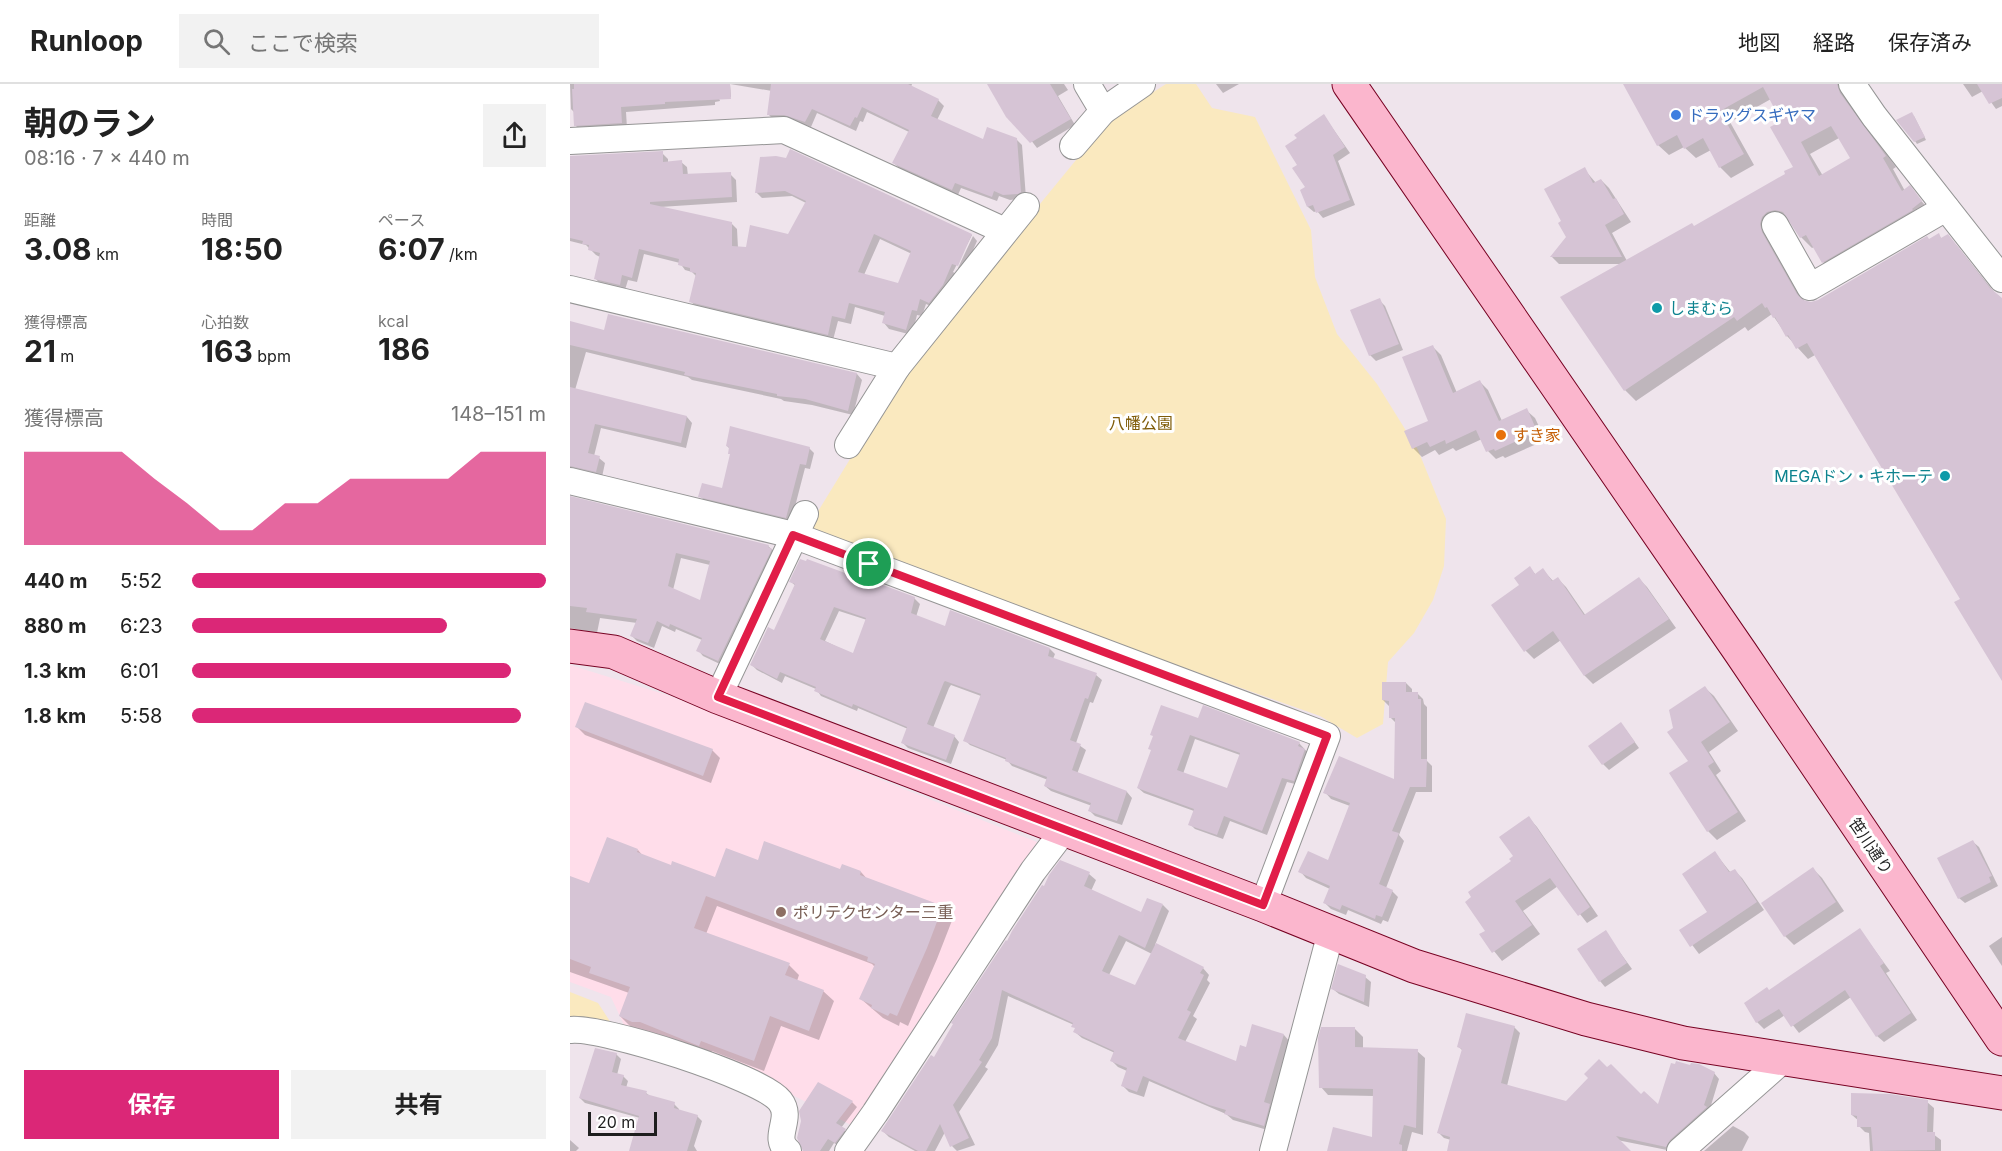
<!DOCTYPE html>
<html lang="ja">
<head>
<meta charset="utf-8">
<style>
  body { margin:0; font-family:Inter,"Noto Sans JP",sans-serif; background:#f2f2f2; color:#222; height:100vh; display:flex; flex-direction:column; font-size:22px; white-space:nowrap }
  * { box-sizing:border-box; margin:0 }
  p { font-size:20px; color:#767676 }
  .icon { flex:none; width:33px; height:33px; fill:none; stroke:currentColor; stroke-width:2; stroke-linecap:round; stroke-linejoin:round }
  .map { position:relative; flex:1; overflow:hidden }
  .side { display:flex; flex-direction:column; background:#fff; width:570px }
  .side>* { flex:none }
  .scale { position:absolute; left:18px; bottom:15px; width:69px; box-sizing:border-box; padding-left:6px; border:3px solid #1e1e1e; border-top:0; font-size:16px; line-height:21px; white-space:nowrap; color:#1e1e1e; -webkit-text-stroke:4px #fff; paint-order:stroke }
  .pin { position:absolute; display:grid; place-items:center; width:51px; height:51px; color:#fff; margin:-26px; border:3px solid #fff; border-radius:50%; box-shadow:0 2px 6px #0007 }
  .round { display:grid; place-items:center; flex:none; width:63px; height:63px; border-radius:0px; background:#f2f2f2 }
  .summary { display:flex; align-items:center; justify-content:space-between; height:102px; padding:0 24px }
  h1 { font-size:33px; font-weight:700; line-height:45px }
  .figures { display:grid; grid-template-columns:repeat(3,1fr); gap:9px; height:102px; padding:6px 24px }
  .figures div { display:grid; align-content:center }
  .figures b { font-size:30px; font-weight:700 }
  .figures small { font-size:16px; font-weight:400 }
  .figures p { font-size:16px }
  .chart { height:168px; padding:12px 24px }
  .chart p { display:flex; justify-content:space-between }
  .chart svg { width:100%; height:108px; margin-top:6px; fill:#db2777; opacity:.7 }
  .cta { display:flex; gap:12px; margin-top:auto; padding:12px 24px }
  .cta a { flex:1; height:69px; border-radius:0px; background:#db2777; color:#fff; font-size:24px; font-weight:700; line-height:69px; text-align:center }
  .cta a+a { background:#f2f2f2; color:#222 }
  ul { padding:0 24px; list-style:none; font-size:20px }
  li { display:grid; grid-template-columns:96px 72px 1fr; align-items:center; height:45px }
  li i { height:15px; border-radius:8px; background:#db2777 }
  header { display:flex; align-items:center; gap:36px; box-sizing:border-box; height:84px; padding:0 30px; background:#fff; border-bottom:2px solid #e0e0e0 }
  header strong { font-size:28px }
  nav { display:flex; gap:33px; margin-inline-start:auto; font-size:21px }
  .search { width:420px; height:54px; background:#f2f2f2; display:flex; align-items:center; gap:15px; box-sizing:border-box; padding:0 21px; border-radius:0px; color:#767676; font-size:22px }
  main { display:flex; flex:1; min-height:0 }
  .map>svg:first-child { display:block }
  .education { fill:#ffddea }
  .park { fill:#fae9bf }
  .shadow { fill:#0003; fill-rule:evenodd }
  .building { fill:#d6c4d5; fill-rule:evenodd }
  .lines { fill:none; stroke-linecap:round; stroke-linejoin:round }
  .street-casing { stroke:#959595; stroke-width:28 }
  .secondary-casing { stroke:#770222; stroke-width:35 }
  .street { stroke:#fff; stroke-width:26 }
  .secondary { stroke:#fbb6cd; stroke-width:33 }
  .route-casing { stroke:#fff; stroke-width:12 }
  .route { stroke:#e11d48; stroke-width:8 }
  .shop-dot { fill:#3f7fe0; stroke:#fff; stroke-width:2 }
  .culture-dot { fill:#0f9aa8; stroke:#fff; stroke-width:2 }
  .food-dot { fill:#e8710a; stroke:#fff; stroke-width:2 }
  .education-dot { fill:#8d6e63; stroke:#fff; stroke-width:2 }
  .labels { text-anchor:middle; stroke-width:6; stroke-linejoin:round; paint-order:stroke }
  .shop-label { font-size:16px; fill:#366cbe; stroke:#fff; text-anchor:start }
  .culture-label { font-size:16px; fill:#0d838f; stroke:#fff; text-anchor:start }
  .park-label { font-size:16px; fill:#7f5c09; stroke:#fff }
  .food-label { font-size:16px; fill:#c56008; stroke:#fff; text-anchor:start }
  .street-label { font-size:16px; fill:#1e1e1e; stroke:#fff }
  .education-label { font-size:16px; fill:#785e54; stroke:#fff; text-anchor:start }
</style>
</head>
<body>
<header>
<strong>Runloop</strong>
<div class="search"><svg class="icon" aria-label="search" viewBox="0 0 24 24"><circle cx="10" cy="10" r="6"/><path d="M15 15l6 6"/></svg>ここで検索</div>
<nav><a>地図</a><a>経路</a><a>保存済み</a></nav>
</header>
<main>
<section class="side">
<div class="summary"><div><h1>朝のラン</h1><p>08:16 · 7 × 440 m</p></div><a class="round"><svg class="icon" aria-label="share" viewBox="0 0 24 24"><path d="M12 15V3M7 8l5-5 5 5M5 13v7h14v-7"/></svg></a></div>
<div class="figures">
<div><p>距離</p><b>3.08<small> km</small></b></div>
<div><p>時間</p><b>18:50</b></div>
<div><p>ペース</p><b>6:07<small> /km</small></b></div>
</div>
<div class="figures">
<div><p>獲得標高</p><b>21<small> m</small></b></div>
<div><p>心拍数</p><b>163<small> bpm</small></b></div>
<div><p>kcal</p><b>186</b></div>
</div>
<div class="chart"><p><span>獲得標高</span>148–151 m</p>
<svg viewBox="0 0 160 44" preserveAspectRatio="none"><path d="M0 44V6L10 6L20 6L30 6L40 17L50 27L60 38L70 38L80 27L90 27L100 17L110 17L120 17L130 17L140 6L150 6L160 6V44z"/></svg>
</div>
<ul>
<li><b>440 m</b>5:52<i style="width:100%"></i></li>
<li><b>880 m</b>6:23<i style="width:72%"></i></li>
<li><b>1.3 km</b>6:01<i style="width:90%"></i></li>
<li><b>1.8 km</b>5:58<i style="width:93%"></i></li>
</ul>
<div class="cta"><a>保存</a><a>共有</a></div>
</section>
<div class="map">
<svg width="1432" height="1067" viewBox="0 0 1432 1067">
  <rect width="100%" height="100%" fill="#efe4ec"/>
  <polygon class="education" points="0,581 100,612 467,758 283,1042 185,992 54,941 41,913 0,898"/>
  <g class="park">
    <polygon points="596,0 626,0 642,24 685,33 741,146 745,193 767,250 807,300 848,366 876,435 874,482 863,516 844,549 818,578 813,640 787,654 750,632 242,451 239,442 331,292 447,148 538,37"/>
    <polygon points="0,908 28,919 45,945 0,939"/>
  </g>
  <g class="shadow">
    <polygon points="0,0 342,0 341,3 368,16 374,22 367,36 413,57 446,55 452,61 456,114 440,116 429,112 427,117 391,104 388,111 329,84 324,79 339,48 297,28 293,38 290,37 286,47 247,29 241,43 221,36 204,36 198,30 202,7 160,0 161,13 149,14 150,17 145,18 145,21 56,28 57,44 11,47 5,41 5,29 1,25"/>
    <polygon points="418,0 494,0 498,6 488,12 505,41 467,64"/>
    <polygon points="646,0 669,0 653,9"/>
    <path d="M1055 0H1271L1280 21 1326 83 1323 85 1335 107 1339 103 1361 128 1264 189 1253 178 1244 163 1242 164 1231 153 1221 138 1216 136 1202 160 1235 218H1248L1368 151 1372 155 1377 152 1388 163 1424 208 1432 215V594L1386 519 1392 515 1245 271 1238 275 1217 252 1202 230 1178 247 1175 243 1066 317 1055 306 1051 180H989L982 173 998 153 1014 85 1026 99 1031 96 1039 104 1061 138 1042 149 1057 177 1124 144 1217 90 1225 83 1213 38 1201 15 1160 38 1184 81 1161 94 1150 83 1141 66 1126 74 1114 63 1099 71 1088 61ZM1269 54 1282 75 1253 92 1240 70Z"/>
    <polygon points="1393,0 1432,0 1432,22 1426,25 1413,7 1402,13"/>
    <polygon points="754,32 780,69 768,77 785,121 753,134 747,127 744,128 738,123 737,104 729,81"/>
    <polygon points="1344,32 1356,56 1347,60 1345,57"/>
    <path d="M221 67 402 151 383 188 386 190 387 187 379 207 365 224 356 220 352 232 347 231 342 251 319 245 314 239 315 232 285 223 281 240 268 237 263 256 127 223 121 218 126 192 122 188 115 186 110 179 74 170 67 198 58 196 55 206 31 201 26 195 30 173 26 171 16 161 0 157V73L92 69 98 75V79L111 78 117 83 118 92 160 90 166 96 167 118 90 123 161 139 167 145 168 164 178 165 219 151 236 119 222 112 192 114 186 108 217 76ZM310 155 342 170 329 200 294 191Z"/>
    <polygon points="403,152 407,157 394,187 388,184"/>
    <polygon points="809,216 815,222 833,266 806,277 800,271"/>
    <polygon points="39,231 287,290 292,296 283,331 242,321 214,317 211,315 122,296 118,293 16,268 5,306 117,333 122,339 116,364 31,344 24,372 29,374 35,379 32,393 0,389 0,239 36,247"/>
    <polygon points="862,262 871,271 887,309 910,298 918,306 932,337 956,326 965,334 974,353 968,356 969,359 935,374 933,372 926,375 918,367 912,355 886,367 883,364 869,371 865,366 852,373 843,364 836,348 860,338"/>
    <polygon points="157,362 239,364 244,369 240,385 235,384 221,438 135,417 130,412 153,406 161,371 160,365"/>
    <path d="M0 414 198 462 204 467 154 582 133 572 128 566 132 556 106 545 105 548 92 542 84 564 67 557 62 552 67 539 30 534 27 549 0 544ZM111 474 140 481 131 518 103 506Z"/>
    <polygon points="960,484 966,491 973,486 984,498 988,495 996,503 1016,532 1069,495 1077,503 1106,544 1023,600 1015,592 991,556 964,575 956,567 951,502"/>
    <path d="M221 498 344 514 350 520 346 533 375 544 480 565 485 570 483 575 526 591 532 596 523 619 520 618 506 659 516 666 507 690 557 708 562 714 552 741 525 732 520 727 522 722 481 707 475 702 478 696 442 682 437 676 400 661 395 656 411 612 381 601 379 604 363 644 384 652 389 658 381 680 338 664 333 659 338 645 288 624 287 627 251 612 246 605 215 592 212 599 187 586 182 581 204 548 226 502ZM269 527 297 536 284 571 255 557Z"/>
    <polygon points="836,599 842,605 842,609 847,609 853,615 854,620 857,623 857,677 862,682 862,708 846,708 829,751 834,757 816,804 822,807 828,813 818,838 813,836 811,840 778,826 776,831 761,825 755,819 760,805 736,794 730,787 759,778 780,722 761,715 755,708 826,697 826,639 820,633 820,623 813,616"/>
    <polygon points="1135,604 1144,612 1168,647 1139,668 1151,687 1146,691 1176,737 1147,756 1138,747 1120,678 1105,644"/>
    <path d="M629 636 729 659 740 671 729 701 717 698 697 751 660 737 653 755 625 745 620 740 624 727 574 709 568 704ZM625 655 670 671 658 706 613 690Z"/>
    <polygon points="7,643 142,666 150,674 141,699 15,651"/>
    <polygon points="1056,646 1069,664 1039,686 1033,680"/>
    <polygon points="959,734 967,743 1028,832 1017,839 988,802 953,827 970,850 932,877 911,851 917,847"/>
    <polygon points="1403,758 1409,763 1428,802 1395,819 1389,814"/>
    <polygon points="68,766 74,773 101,783 146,795 188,777 271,787 273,782 291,788 298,796 372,823 383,834 367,875 338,942 330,938 329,942 313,934 291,915 305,883 302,880 147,822 136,850 219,881 229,891 227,897 253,907 264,917 249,956 211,942 194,987 142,967 140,971 80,948 79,950 61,943 50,932 59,909 0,888 0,793 19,801"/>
    <polygon points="1145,769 1161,789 1165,787 1172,794 1194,826 1129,870 1111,846 1139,828"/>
    <path d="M491 778 519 790 526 796 521 807 572 830 593 821 599 827 585 861 633 884 639 891 637 896 640 899 623 932 627 935 615 958 667 979 677 964 714 951 720 958 701 1023 706 1028 701 1047 663 1036 656 1030 579 997 574 1013 559 1008 552 1001 557 987 548 983 542 977 545 969 512 954 505 948 506 946 504 941 438 912 428 961 415 983 418 985 389 1028 405 1061 387 1067 382 1062 375 1048 365 1067H345L319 1053 313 1047 365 976ZM556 857 582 870 566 903 539 891Z"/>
    <polygon points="1243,785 1252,794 1274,827 1224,861 1215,852"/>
    <polygon points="1290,846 1320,887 1316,889 1347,936 1314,958 1307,952 1281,913 1229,949 1215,931 1194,945 1187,938 1176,920 1200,907"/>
    <polygon points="1035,848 1062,885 1035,903 1030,897"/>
    <polygon points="1432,853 1432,882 1419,862"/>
    <polygon points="795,893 801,898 799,923 769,910 763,905"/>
    <polygon points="944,943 950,949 937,1002 996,1019 1071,1012 1089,1023 1144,989 1149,995 1139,1028 1102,1067 1027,1052 1046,1067 879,1067 881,1056 874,1054 869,1049 893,967 889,963"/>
    <polygon points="785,945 793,953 793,965 847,967 855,974 853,1051 842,1048 837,1067 758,1067 803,1055 804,1012 758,1011 751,1003"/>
    <polygon points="46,970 51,975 47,991 53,992 58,997 56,1004 76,1009 80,1012 104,1020 109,1025 109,1027 127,1032 132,1037 124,1062 127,1067 60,1067 70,1034 15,1019 10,1014"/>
    <polygon points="282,1018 287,1023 271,1044 280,1051 271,1063 264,1059 259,1067 234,1067"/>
    <polygon points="1357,1018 1364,1024 1363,1050 1371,1056 1371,1067 1300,1067 1299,1049 1295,1048 1289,1042 1289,1037 1282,1031"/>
    <polygon points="1163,1042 1174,1048 1179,1053 1172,1067 1134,1067"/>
    <polygon points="0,1056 9,1064 6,1067 0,1067"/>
  </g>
  <g class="building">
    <polygon points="4,0 160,0 161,15 95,18 95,20 51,23 52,39 4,42 2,5 4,5"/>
    <polygon points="201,0 338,0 369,15 361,32 413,55 417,43 447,54 451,108 448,110 433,111 424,107 422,113 385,99 382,106 322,79 339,46 292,23 287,34 285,33 280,42 242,25 235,38 214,31 197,31"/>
    <polygon points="417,0 480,0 501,35 460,59 436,33"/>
    <path d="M1053 0H1267L1270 9 1316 72 1313 74 1332 107 1340 101 1352 117 1342 125 1343 126 1252 179 1236 151 1230 154 1213 128 1205 126 1197 128 1192 133 1190 140 1192 148 1227 210 1233 216 1241 218 1248 216 1357 152 1359 155 1369 149 1371 154 1378 150 1420 204 1432 214V597L1384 518 1390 515 1237 259 1226 265 1218 251 1216 253 1205 233 1203 234 1197 223 1195 224 1192 219 1167 237 1164 233 1054 307 990 213 1122 139 1124 142 1215 90 1214 87 1223 83 1200 43 1211 37 1193 3 1150 27 1174 70 1149 84 1133 54 1114 65 1107 51 1087 62ZM1261 42 1280 74 1249 92 1231 58Z"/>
    <polygon points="1407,0 1432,0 1432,14 1419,20"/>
    <polygon points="1342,28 1355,53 1344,58 1326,36"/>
    <polygon points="754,30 775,63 763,71 780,116 746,129 743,121 737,123 730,106 735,103 722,84 727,81 715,62 727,54 724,51"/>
    <path d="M220 65 402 150 388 182 382 180 373 201 359 219 350 215 347 227 342 226 336 246 312 239 315 228 279 219 275 235 262 232 258 251 119 218 126 189 120 188V184L108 181 109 175 69 165 62 194 52 191 50 201 24 195 30 169 18 166 19 161 12 160 13 157 0 154V72L93 67V78L112 76 113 90 161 88 162 113 80 118V120L162 138V162L176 163 180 141 218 150 236 117 215 107 185 109 190 73 206 72 216 74ZM304 150 341 167 328 199 288 188Z"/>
    <polygon points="1015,83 1023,99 1031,95 1043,115 1046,114 1054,130 1035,141 1052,173 980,173 996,153 988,139 991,137 974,105"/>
    <polygon points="810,214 829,260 799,272 780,226"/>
    <polygon points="38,230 287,289 278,327 235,315 207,312 207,310 114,291 115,288 0,261 0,237 34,246"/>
    <polygon points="863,261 883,309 910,296 929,337 957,324 966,345 961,348 962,350 925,367 924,365 916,368 906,346 876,360 875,356 860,363 857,358 842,365 834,347 858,337 832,273"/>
    <polygon points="0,303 117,332 111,359 25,340 18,369 30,372 26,388 0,382"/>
    <polygon points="160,342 240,363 236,381 230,380 216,434 128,413 132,399 152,404 160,370 158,370 159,363 156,362"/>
    <path d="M0 412 199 461 198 463 202 465 148 577 126 567 132 554 100 540 99 543 87 537 78 559 60 552 67 535 16 528 17 524 0 522ZM106 469 140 477 130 516 98 502Z"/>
    <path d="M230 475 236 477 237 475 286 493V491L345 513 341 529 375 542 380 526 480 564 478 572 527 589 518 615 515 614 500 656 511 660 502 686 557 707 547 737 518 727 521 719 474 702 477 693 435 677 436 674 393 657 411 610 375 597 374 598 357 640 385 651 376 676 331 659 337 643 283 620 282 623 244 607 246 603 210 588 207 595 180 581 198 543 204 546 225 500 219 498ZM264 523 296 534 283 569 250 555Z"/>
    <polygon points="960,482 965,490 973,484 982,497 988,493 1014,531 1069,493 1099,535 1014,592 983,547 954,568 921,521 949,501 944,494"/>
    <polygon points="812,598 836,598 836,608 848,608 848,615 851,615 851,675 857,675 856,703 840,703 822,747 829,749 809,800 823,806 812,833 806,831 805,835 772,821 770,826 753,819 760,802 728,788 738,767 758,776 780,719 753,709 769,672 824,695 825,634 819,634 819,617 812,616"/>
    <polygon points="1135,602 1160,638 1131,658 1144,678 1138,682 1168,728 1137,748 1099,689 1118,677 1097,648 1103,644 1099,626"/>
    <polygon points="15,618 143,665 133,692 5,643"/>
    <path d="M591 621 628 634 633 621 730 658 728 662 735 665 724 697 712 694 692 747 654 732 647 751 618 741 624 725 567 704 581 666 578 665 583 652 580 651ZM620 651 670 669 657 704 607 686Z"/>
    <polygon points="1051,638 1065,658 1032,681 1018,662"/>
    <polygon points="959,732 1020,823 1008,832 980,794 945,817 962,841 922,869 909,850 915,847 895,818 901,813 898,808 941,777 939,775 943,772 929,753"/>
    <polygon points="37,753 68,765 67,768 101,781 102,777 145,793 156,764 188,776 194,757 270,785 272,780 291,787 290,791 373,822 357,864 327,932 320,929 318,932 301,924 302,921 289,915 305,880 297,877 298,873 136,812 124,844 220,879 215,891 254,906 239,947 200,932 184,977 131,957 129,962 70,938 62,938 49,932 60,903 19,889 21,883 0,875 0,792 19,799"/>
    <polygon points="1403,756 1422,792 1419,793 1421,798 1388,815 1367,774"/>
    <polygon points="1145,767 1159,788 1165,785 1187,818 1120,863 1109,846 1137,828 1112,790"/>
    <polygon points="490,776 520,788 514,802 571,828 577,814 593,820 575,864 549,851 532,887 565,901 586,859 634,883 630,889 634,891 617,926 621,928 608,954 666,977 670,961 676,963 682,940 714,950 694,1018 700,1020 694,1042 654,1030 656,1026 639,1021 573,992 567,1008 551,1002 557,984 540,977 544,967 503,948 505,944 501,943 503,939 432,906 422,954 409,976 412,978 383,1021 399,1054 380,1063 370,1040 356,1067 348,1067 311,1047 361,971 364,973 383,940 381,939 436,856 437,857 442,847 472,801 474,802 479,791"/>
    <polygon points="1243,783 1266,818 1214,853 1191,819"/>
    <polygon points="1290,844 1314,879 1310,882 1341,929 1306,953 1275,906 1221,943 1209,925 1186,939 1174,919 1197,903 1199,906"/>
    <polygon points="1036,846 1057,879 1029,898 1007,865"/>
    <polygon points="768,880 796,891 794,918 761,905"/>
    <polygon points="896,929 945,942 931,999 996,1017 1018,994 1014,990 1029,975 1037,983 1041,980 1071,1010 1074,1007 1088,1020 1101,979 1105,980 1106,977 1120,981 1121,979 1129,980 1145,988 1134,1021 1137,1023 1100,1056 1096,1063 1046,1052 1061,1067 877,1067 880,1053 867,1049 892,965 887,963"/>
    <polygon points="751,943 785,943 785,963 848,965 846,1044 834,1041 829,1060 832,1061 832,1067 757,1067 763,1043 802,1053 803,1005 749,1004 748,954"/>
    <polygon points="25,964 47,969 42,988 54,991 51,1001 77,1007 76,1010 105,1018 104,1024 128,1031 117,1067 59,1067 69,1032 9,1014"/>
    <polygon points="248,998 283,1017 266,1039 276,1045 265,1059 258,1055 250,1067 233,1067 227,1054 231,1037 229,1027"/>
    <polygon points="1281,1009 1320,1010 1358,1016 1357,1048 1365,1048 1365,1066 1303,1067 1301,1043 1287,1043 1287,1032 1281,1031"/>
  </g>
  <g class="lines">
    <defs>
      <g id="street">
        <polyline points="517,0 533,27"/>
        <polyline points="1282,0 1304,32 1432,195"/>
        <polyline points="0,57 214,46 435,147"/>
        <polyline points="503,62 533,27 572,0"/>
        <polyline points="1205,141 1240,203 1376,124"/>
        <polyline points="0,205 327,283"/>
        <polyline points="278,361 327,283 456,122"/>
        <polyline points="0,397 223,451 757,652 693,821"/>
        <polyline points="148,613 235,430"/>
        <path d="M0 946C31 942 191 993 210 1017 224 1035 201 1053 218 1067"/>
        <polyline points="278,1067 305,1029 463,787 495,745"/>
        <polyline points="703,1067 761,848"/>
        <polyline points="1110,1067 1214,975"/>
      </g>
      <g id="secondary">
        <polyline points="779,0 1171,569 1432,955"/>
        <polyline points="0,562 44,568 148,613 693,821 844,882 1016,935 1113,959 1432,1009"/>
      </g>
    </defs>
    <use href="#street" class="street-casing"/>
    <use href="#secondary" class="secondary-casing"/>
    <use href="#street" class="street"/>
    <use href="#secondary" class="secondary"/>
  </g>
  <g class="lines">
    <defs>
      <polygon id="route" points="223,451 757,652 693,821 148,613"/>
    </defs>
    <use href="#route" class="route-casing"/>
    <use href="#route" class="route"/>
  </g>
  <circle class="shop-dot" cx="1106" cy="31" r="6"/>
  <g class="culture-dot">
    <circle cx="1087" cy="224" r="6"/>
    <circle cx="1375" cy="392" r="6"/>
  </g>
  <circle class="food-dot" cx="931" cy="351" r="6"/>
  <circle class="education-dot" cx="211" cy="828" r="6"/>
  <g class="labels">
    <g class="shop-label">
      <text x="1118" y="37">ドラッグスギヤマ</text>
    </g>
    <g class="culture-label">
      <text x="1099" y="230">しまむら</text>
      <text x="1363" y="398" text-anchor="end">MEGAドン・キホーテ</text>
    </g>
    <g class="park-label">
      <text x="571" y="345">八幡公園</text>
    </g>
    <g class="food-label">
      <text x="943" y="357">すき家</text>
    </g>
    <g class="street-label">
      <text transform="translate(1301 762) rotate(56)" y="6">笹川通り</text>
    </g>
    <g class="education-label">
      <text x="223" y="834">ポリテクセンター三重</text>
    </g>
  </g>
</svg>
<div class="scale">20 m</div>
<div class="pin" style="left:299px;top:480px;background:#1e9e55"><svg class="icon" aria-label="arrive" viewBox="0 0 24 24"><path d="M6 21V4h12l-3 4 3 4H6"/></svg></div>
</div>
</main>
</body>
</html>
